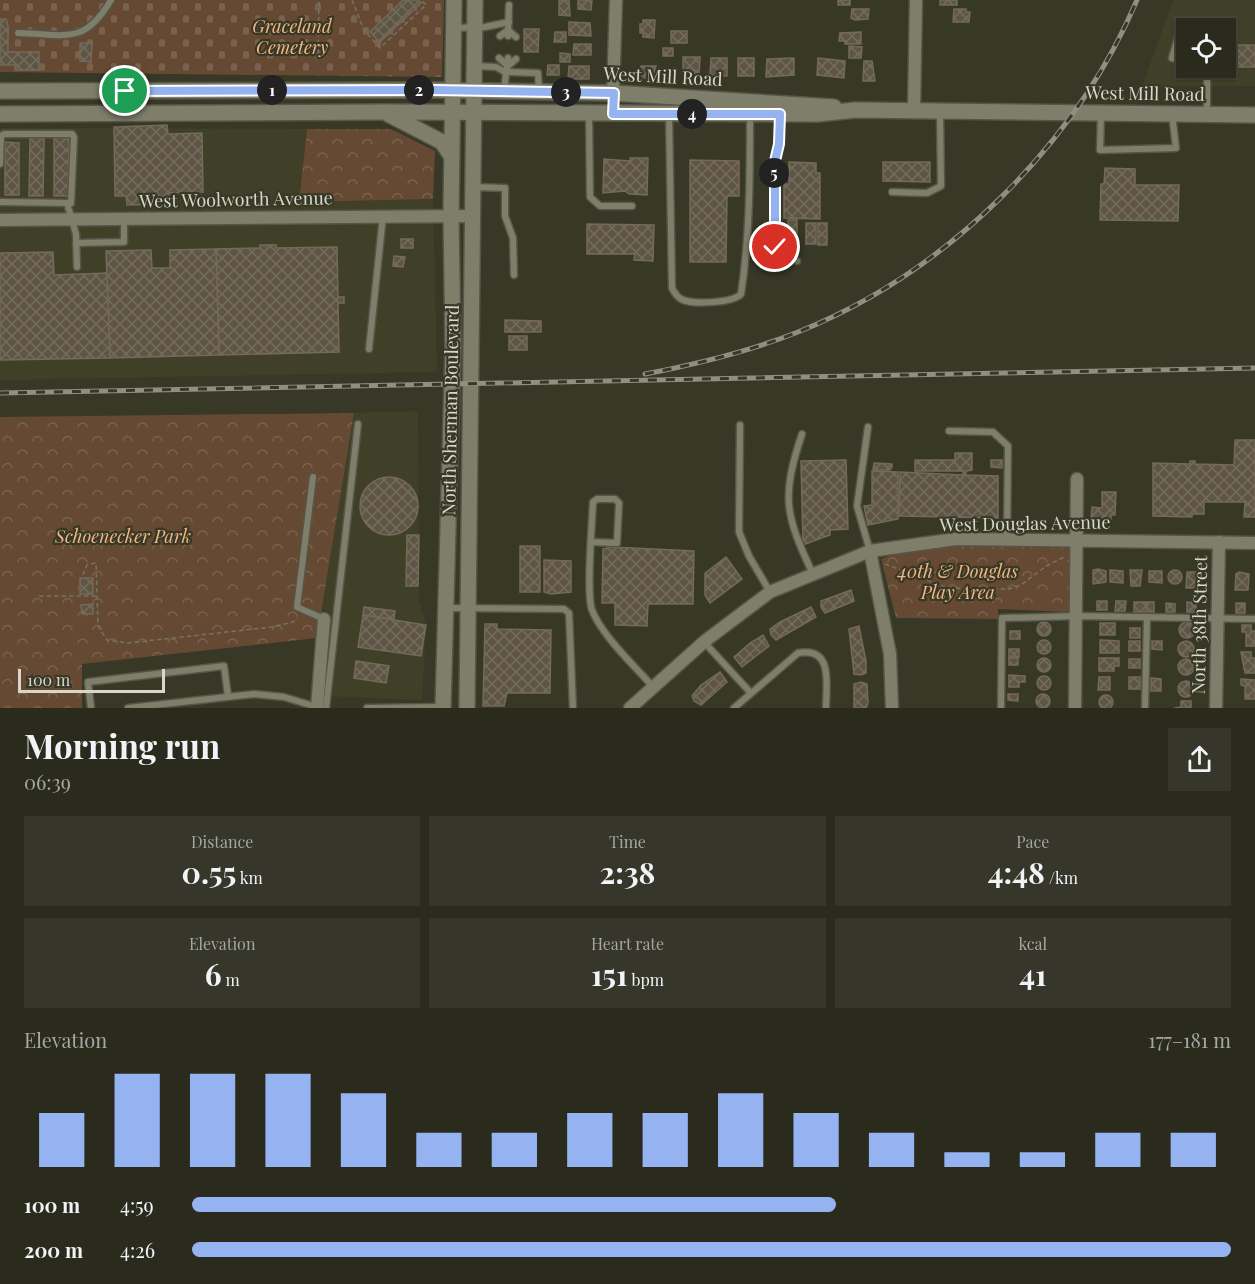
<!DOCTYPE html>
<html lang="en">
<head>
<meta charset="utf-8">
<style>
  body { margin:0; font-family:"Playfair Display",serif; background:#36362a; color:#f1f3f6; height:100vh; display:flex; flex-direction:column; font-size:22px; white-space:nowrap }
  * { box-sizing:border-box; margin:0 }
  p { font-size:20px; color:#a5a7a4 }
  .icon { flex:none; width:33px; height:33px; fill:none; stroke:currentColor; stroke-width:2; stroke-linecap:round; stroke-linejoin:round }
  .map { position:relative; height:708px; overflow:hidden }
  .drawer { display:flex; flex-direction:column; background:#2a2a1d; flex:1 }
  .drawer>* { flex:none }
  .tools { position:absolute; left:1176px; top:18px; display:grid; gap:12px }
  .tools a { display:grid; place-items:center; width:60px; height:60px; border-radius:0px; background:#2a2a1d; box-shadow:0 2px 4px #0004,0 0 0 2px #46463b; font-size:30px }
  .scale { position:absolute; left:18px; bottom:15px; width:147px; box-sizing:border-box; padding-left:6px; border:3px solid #d7d7cc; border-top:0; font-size:16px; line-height:21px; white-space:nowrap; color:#d7d7cc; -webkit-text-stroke:4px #383827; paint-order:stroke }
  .pin { position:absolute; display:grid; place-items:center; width:51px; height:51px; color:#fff; margin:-26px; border:3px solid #fff; border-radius:50%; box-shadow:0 2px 6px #0007 }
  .km { position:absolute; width:30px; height:30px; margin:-15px; border-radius:50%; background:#222; color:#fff; font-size:16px; line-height:30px; text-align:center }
  .round { display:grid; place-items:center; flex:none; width:63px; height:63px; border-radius:0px; background:#36362a }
  .overview { display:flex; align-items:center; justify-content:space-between; height:102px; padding:0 24px }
  h1 { font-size:33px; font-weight:700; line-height:45px }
  .metrics { display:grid; grid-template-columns:repeat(3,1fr); gap:9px; height:102px; padding:6px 24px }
  .metrics div { display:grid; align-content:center; border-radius:0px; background:#36362a; text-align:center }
  .metrics b { font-size:30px; font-weight:700 }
  .metrics small { font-size:16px; font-weight:400 }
  .metrics p { font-size:16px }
  .chart { height:168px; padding:12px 24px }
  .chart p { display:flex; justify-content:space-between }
  .chart svg { width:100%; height:108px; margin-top:6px; stroke:#95b2f1; stroke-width:6 }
  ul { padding:0 24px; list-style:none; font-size:20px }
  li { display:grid; grid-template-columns:96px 72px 1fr; align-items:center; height:45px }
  li i { height:15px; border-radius:8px; background:#95b2f1 }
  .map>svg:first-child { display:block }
  .built { fill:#404028; fill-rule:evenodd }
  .cemetery { fill:url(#cemetery-stones) }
  .park { fill:url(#park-crowns) }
  .building { fill:url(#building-cross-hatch); stroke:#736a59; stroke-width:1.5 }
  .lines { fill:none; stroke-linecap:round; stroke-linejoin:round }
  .lane-casing { stroke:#565648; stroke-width:9 }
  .street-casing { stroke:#565648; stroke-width:15 }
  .secondary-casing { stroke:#565648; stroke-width:18 }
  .path { stroke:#747466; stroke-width:1.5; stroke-dasharray:4.5 3; stroke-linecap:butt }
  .lane { stroke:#7e7e6b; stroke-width:6 }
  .street { stroke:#7e7e6b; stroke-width:12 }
  .secondary { stroke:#7e7e6b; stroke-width:15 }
  .rail-casing { stroke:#909082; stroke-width:5 }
  .rail { stroke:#383827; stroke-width:3; stroke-dasharray:9; stroke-linecap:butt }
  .route-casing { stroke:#fff; stroke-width:12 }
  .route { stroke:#95b2f1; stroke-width:8 }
  .labels { text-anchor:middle; stroke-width:4.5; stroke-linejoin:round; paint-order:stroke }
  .park-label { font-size:18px; font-style:italic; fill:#f2b583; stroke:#383827 }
  .street-label { font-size:18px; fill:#d7d7cc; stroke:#383827 }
</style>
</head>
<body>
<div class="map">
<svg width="1255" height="708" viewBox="0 0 1255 708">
  <defs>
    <pattern id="cemetery-stones" width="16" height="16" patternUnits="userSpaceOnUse" patternTransform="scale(1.5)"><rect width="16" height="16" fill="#654933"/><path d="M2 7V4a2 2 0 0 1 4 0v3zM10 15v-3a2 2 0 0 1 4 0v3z" fill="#7a624f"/></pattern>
    <pattern id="park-crowns" width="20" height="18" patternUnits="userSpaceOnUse" patternTransform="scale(1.5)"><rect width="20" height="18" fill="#654933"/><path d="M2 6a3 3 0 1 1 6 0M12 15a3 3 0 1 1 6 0" fill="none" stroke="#7a624f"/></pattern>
    <pattern id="building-cross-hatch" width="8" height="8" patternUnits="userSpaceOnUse" patternTransform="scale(1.5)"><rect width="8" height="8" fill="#5e5544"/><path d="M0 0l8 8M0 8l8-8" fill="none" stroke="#746d5e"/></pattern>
  </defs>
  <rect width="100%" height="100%" fill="#383827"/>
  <g class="built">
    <path d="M1173 0H1255V86L1142 87ZM1186 28H1226V68H1186Z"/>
    <polygon points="0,128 307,129 299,202 433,199 437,372 0,380"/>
    <polygon points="418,411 419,600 426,624 422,700 322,696 329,612 322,609 354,413"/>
  </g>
  <polygon class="cemetery" points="0,0 444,0 442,77 0,72"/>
  <g class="park">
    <polygon points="307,129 391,129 435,151 433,199 299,202"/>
    <polygon points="354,413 317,638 82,664 82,708 0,708 0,417"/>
    <polygon points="957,546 1070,548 1069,612 998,609 998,619 896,618 881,559 898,553"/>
  </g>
  <g class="building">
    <polygon points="403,0 418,0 421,3 380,42 370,32"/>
    <polygon points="559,0 569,0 570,16 559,15"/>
    <polygon points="578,0 592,0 591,10 578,9"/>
    <rect x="838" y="0" width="12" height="5"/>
    <rect x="940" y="0" width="17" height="5"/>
    <polygon points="852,9 869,9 868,19 855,20 851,18"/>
    <polygon points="954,9 966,9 966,12 970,12 969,22 953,22"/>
    <polygon points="0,19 6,19 8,26 8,52 39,52 39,70 15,70 15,65 0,65"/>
    <polygon points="643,20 655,20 654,38 643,37 643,33 640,33 640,24 643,24"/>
    <polygon points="569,22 590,23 591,36 569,35"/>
    <polygon points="524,29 539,29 538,52 524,52"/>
    <rect x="671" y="31" width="16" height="12"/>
    <polygon points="555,32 566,32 566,42 554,42"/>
    <polygon points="861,32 861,44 845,44 845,41 839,41 840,33"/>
    <polygon points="80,43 92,43 91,62 80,61"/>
    <polygon points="574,44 591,44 591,55 573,55"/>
    <rect x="1226" y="45" width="29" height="22"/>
    <polygon points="849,46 862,47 861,58 849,58"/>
    <rect x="663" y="48" width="10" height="8"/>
    <polygon points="560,53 570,54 570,62 560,62"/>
    <polygon points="683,57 700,57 699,75 683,75"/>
    <polygon points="711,58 727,58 727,76 710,75"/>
    <rect x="738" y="58" width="16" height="18"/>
    <polygon points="794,58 794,75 766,77 767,59"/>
    <polygon points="818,58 845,61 844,78 817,75"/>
    <polygon points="864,61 872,61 875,81 863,81"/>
    <polygon points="548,65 559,65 559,75 547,75"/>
    <polygon points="569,66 589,66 589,79 568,79"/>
    <polygon points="641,66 656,66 652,78 641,78 639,70"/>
    <polygon points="167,125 168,134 202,133 203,192 169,193 169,204 127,205 126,196 115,196 114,127"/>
    <polygon points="30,138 44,138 43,196 29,196"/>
    <polygon points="54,138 69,138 68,196 54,196"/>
    <polygon points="5,142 19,143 19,195 5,195"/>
    <polygon points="630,158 648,158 647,195 629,194 625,191 603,193 604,159 630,161"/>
    <polygon points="690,160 739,161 739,196 727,196 726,262 690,262"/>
    <polygon points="789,162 816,163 816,173 820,173 820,219 784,218 784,184 789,184"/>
    <polygon points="883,162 930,162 930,182 883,181"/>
    <polygon points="1105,168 1135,169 1135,185 1179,185 1178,221 1100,220 1101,184 1104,184"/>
    <rect x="788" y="220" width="9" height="21"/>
    <rect x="806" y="223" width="10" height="21"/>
    <rect x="818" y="223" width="9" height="22"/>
    <polygon points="587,224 654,225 653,261 634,260 635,254 587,254"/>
    <rect x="401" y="239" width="12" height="9"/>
    <polygon points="260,245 276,245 276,248 337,247 338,297 344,297 344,303 338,303 339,352 219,355 216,249 260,248"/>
    <polygon points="216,249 219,355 110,358 106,251 151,250 152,268 170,268 170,250"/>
    <polygon points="53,252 54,275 107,273 110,358 0,360 0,253"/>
    <polygon points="394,256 405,257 403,267 393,266"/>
    <polygon points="505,320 541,321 541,332 505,332"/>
    <rect x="509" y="336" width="18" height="14"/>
    <polygon points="1235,440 1255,440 1255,517 1244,517 1245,502 1204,502 1204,514 1192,514 1192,517 1153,516 1153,463 1190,464 1190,461 1195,461 1195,464 1234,465"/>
    <polygon points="955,453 972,453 972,470 966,471 966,475 998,476 998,518 899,516 900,472 963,475 963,471 915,471 915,460 955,460"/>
    <polygon points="846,460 848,529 830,530 830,535 803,545 801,461"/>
    <polygon points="991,460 1002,460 1002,468 991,467"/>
    <polygon points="874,463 892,464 892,467 890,470 873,470"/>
    <polygon points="872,471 898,472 898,519 868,525 864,506 872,505"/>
    <circle cx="389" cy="506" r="29"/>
    <polygon points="1102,492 1116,492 1115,515 1111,515 1111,519 1091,519 1092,507 1102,508"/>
    <polygon points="407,535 419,535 418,586 406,586"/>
    <rect x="520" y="546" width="20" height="46"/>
    <polygon points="612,547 694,551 693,604 648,604 647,626 615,625 615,603 602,603 603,549"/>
    <polygon points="726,557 742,579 710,603 705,595 705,573"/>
    <polygon points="544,560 571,561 571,592 551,594 544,592"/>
    <polygon points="1098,569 1106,571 1106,582 1093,584 1093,570"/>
    <circle cx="1175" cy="577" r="7"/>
    <polygon points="1110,570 1123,571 1123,583 1110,582"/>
    <polygon points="1130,570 1142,570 1140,586 1131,586"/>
    <polygon points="1149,571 1162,571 1162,583 1149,582"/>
    <polygon points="1187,572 1199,572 1199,588 1186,588"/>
    <polygon points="1239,572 1249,574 1248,590 1235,590 1236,574"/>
    <rect x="80" y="578" width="13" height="16"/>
    <polygon points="851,590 854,601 825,613 821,607 821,601"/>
    <rect x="1097" y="601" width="10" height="9"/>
    <polygon points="1116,601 1126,601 1125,611 1115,611"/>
    <rect x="1134" y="602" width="12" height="10"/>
    <rect x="1147" y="602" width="7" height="10"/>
    <polygon points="1187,602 1196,603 1196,612 1187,612"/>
    <polygon points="1166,603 1175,604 1175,612 1166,612"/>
    <rect x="1236" y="603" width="9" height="10"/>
    <polygon points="93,604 93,614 82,614 81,605"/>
    <polygon points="364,607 395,611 394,619 363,615"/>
    <polygon points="811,607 816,617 776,640 771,635 770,629 780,622"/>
    <polygon points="363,615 426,625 421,656 358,647"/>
    <circle cx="1044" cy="629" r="7"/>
    <circle cx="1187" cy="630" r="8"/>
    <rect x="1100" y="623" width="15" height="12"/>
    <polygon points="485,624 497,624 497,629 551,630 550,693 507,693 504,706 483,706"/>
    <polygon points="1242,625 1251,625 1251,631 1255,631 1255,646 1246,646 1246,632 1242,632"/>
    <polygon points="859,626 866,661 866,673 861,675 854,674 849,629"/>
    <rect x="1130" y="628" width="10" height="10"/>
    <rect x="1010" y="631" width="10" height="8"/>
    <polygon points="763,635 769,646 742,667 734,657 750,643"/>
    <circle cx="1044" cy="647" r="7"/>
    <polygon points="1100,640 1119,641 1119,653 1100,653"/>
    <rect x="1129" y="641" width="11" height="10"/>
    <polygon points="1152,641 1162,641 1162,650 1152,649"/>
    <circle cx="1186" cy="649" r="8"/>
    <rect x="1009" y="649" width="10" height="8"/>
    <polygon points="1241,652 1251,652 1251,658 1255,658 1255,673 1245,673"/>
    <circle cx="1044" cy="665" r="7"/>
    <rect x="1009" y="658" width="9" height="7"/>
    <polygon points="1099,658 1119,658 1119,666 1114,666 1114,671 1099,671"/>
    <rect x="1129" y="659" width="11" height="9"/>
    <circle cx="1186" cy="667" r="8"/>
    <polygon points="356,661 389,666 386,683 354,678"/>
    <polygon points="720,672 727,682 701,705 694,701 692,696 701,685"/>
    <polygon points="1009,675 1025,676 1025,682 1019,682 1019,687 1009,687"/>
    <circle cx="1044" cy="683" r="7"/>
    <polygon points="1099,677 1110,677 1110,690 1098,690"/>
    <rect x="1129" y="677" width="11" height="12"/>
    <polygon points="1151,678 1161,679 1161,691 1151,691"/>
    <polygon points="1241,679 1255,680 1255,699 1245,699 1245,686 1241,685"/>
    <circle cx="1186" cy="689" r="8"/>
    <polygon points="861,682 867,684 868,703 866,708 854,708 854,684"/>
    <circle cx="1043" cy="701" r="7"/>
    <polygon points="1008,694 1018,694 1018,701 1008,700"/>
    <circle cx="1106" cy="702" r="7"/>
    <polygon points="1181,701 1191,701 1191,708 1174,708 1181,707"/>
  </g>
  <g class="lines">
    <defs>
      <g id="lane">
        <polyline points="1181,27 1172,58 1186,60"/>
        <polyline points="454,28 485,27 509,22"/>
        <polyline points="1211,28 1211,25"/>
        <path d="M18 33C66 34 84 46 111 0"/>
        <polyline points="500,36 508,30 516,37"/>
        <polyline points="508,36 509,5"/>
        <polyline points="499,58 508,66 516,59"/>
        <polyline points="475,66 496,67 505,72 538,73 539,91"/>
        <polyline points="504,90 508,58"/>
        <polyline points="589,114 590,197 600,206 632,206"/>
        <polyline points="1101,114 1100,150 1176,148 1172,114"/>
        <polyline points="1207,114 1207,68"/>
        <path d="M669 115 672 288C674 292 676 296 681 299 692 305 733 303 741 294 750 235 750 174 750 114"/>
        <polyline points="780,115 779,144 775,161 775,247 797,261"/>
        <polyline points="0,164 1,136 4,134 72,134 74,137 71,203 0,202"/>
        <polyline points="473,187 505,188 505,216 513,238 514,275"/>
        <polyline points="892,192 927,193 941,186 940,111"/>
        <polyline points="67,203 76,234 77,267"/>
        <polyline points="76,243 124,242 124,219"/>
        <polyline points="369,349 383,216"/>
        <polyline points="740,425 739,532 749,556 770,592"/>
        <polyline points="868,427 857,506 870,551"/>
        <polyline points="949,431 993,432 1008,446 1007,539"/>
        <path d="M802 434C781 497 785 515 813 574"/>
        <polyline points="313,477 297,607 324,619"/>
        <path d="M592 542 617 543 619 503 615 499H597L593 502C592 524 586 594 592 610 602 636 635 666 653 687"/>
        <polyline points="446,608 564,609 569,613 573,708"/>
        <polyline points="704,642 750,692"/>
        <polyline points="91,708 88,682 224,666 228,696"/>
        <polyline points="128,708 254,694 284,697 317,707"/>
        <polyline points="326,708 358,424"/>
        <polyline points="367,708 442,707"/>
        <path d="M734 708 798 653C834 646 826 685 826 708"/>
        <polyline points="1001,708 1002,618 1077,616 1255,619"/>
        <polyline points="1145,708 1147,617"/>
      </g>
      <g id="street">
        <polyline points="613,93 616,0"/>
        <polyline points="914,110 916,0"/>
        <polyline points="0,220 472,216"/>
        <polyline points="870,551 890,654 892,708"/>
        <polyline points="317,708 324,619"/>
        <polyline points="630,708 705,641 770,592 870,551 956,539 1255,543"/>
        <polyline points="1075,708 1077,479"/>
        <polyline points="1216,708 1219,542"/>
      </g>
      <g id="secondary">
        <polyline points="0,91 433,90 613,93 834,107"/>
        <polyline points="0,114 383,112 818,114 855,110 1255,115"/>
        <polyline points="388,114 442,142 452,157"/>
        <polyline points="443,708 453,347 451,215 454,0"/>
        <polyline points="467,708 475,0"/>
      </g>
    </defs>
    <use href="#lane" class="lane-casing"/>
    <use href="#street" class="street-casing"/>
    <use href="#secondary" class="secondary-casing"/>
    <g class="path">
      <polyline points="352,0 364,30 380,48 426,5 421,0"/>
      <polyline points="318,59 319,0"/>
      <polyline points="885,564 948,588 1009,589 1021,585 1046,566 1064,557"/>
      <polyline points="83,575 87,565 96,563 98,626 107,640 128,643 272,627 293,622 297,618"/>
      <polyline points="39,596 97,596"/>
    </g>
    <use href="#lane" class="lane"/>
    <use href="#street" class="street"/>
    <use href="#secondary" class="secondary"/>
    <defs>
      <g id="rail">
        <path d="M645 374C697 364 748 352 798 332 946 273 1075 146 1137 0"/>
        <polyline points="0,393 1255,368"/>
      </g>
    </defs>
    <use href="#rail" class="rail-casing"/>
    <use href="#rail" class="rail"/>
  </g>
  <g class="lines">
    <defs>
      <polyline id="route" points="125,91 433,90 614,93 613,114 780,114 779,144 775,161 775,247"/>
    </defs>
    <use href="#route" class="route-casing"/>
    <use href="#route" class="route"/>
  </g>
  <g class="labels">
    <g class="park-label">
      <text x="292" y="33">Graceland<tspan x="292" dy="21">Cemetery</tspan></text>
      <text x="123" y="543">Schoenecker Park</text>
      <text x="958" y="578">40th &amp; Douglas<tspan x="958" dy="21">Play Area</tspan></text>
    </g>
    <g class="street-label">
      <text transform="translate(663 77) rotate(3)" y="6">West Mill Road</text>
      <text transform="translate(1145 94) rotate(1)" y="6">West Mill Road</text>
      <text transform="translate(236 200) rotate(-1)" y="6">West Woolworth Avenue</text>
      <text transform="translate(451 410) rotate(-89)" y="6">North Sherman Boulevard</text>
      <text transform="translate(1025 524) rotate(-1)" y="6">West Douglas Avenue</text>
      <text transform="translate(1200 625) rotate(-89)" y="6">North 38th Street</text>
    </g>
  </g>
</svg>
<div class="tools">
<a><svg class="icon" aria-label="locate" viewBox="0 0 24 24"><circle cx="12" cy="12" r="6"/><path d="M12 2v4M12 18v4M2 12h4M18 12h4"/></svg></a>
</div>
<div class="scale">100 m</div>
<div class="pin" style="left:125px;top:91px;background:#1e9e55"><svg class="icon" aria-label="arrive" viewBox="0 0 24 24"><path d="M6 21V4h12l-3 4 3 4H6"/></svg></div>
<div class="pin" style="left:775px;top:247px;background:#d93025"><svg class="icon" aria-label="check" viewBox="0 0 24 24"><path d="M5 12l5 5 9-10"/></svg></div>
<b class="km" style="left:272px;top:90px">1</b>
<b class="km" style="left:419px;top:90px">2</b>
<b class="km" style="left:566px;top:92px">3</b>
<b class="km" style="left:692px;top:114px">4</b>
<b class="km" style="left:774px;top:173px">5</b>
</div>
<section class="drawer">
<div class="overview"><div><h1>Morning run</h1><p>06:39</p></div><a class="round"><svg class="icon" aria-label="share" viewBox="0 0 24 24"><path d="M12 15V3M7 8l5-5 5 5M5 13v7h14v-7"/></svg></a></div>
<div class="metrics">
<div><p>Distance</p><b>0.55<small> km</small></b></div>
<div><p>Time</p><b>2:38</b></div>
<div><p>Pace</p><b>4:48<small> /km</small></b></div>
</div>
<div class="metrics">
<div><p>Elevation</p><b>6<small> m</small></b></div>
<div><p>Heart rate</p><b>151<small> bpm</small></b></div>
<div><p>kcal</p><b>41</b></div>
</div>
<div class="chart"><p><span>Elevation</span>177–181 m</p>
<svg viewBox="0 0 160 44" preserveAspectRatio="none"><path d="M5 44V22M15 44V6M25 44V6M35 44V6M45 44V14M55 44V30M65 44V30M75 44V22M85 44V22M95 44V14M105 44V22M115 44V30M125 44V38M135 44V38M145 44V30M155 44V30"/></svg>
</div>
<ul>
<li><b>100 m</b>4:59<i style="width:62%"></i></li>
<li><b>200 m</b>4:26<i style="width:100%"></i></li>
</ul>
</section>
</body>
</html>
